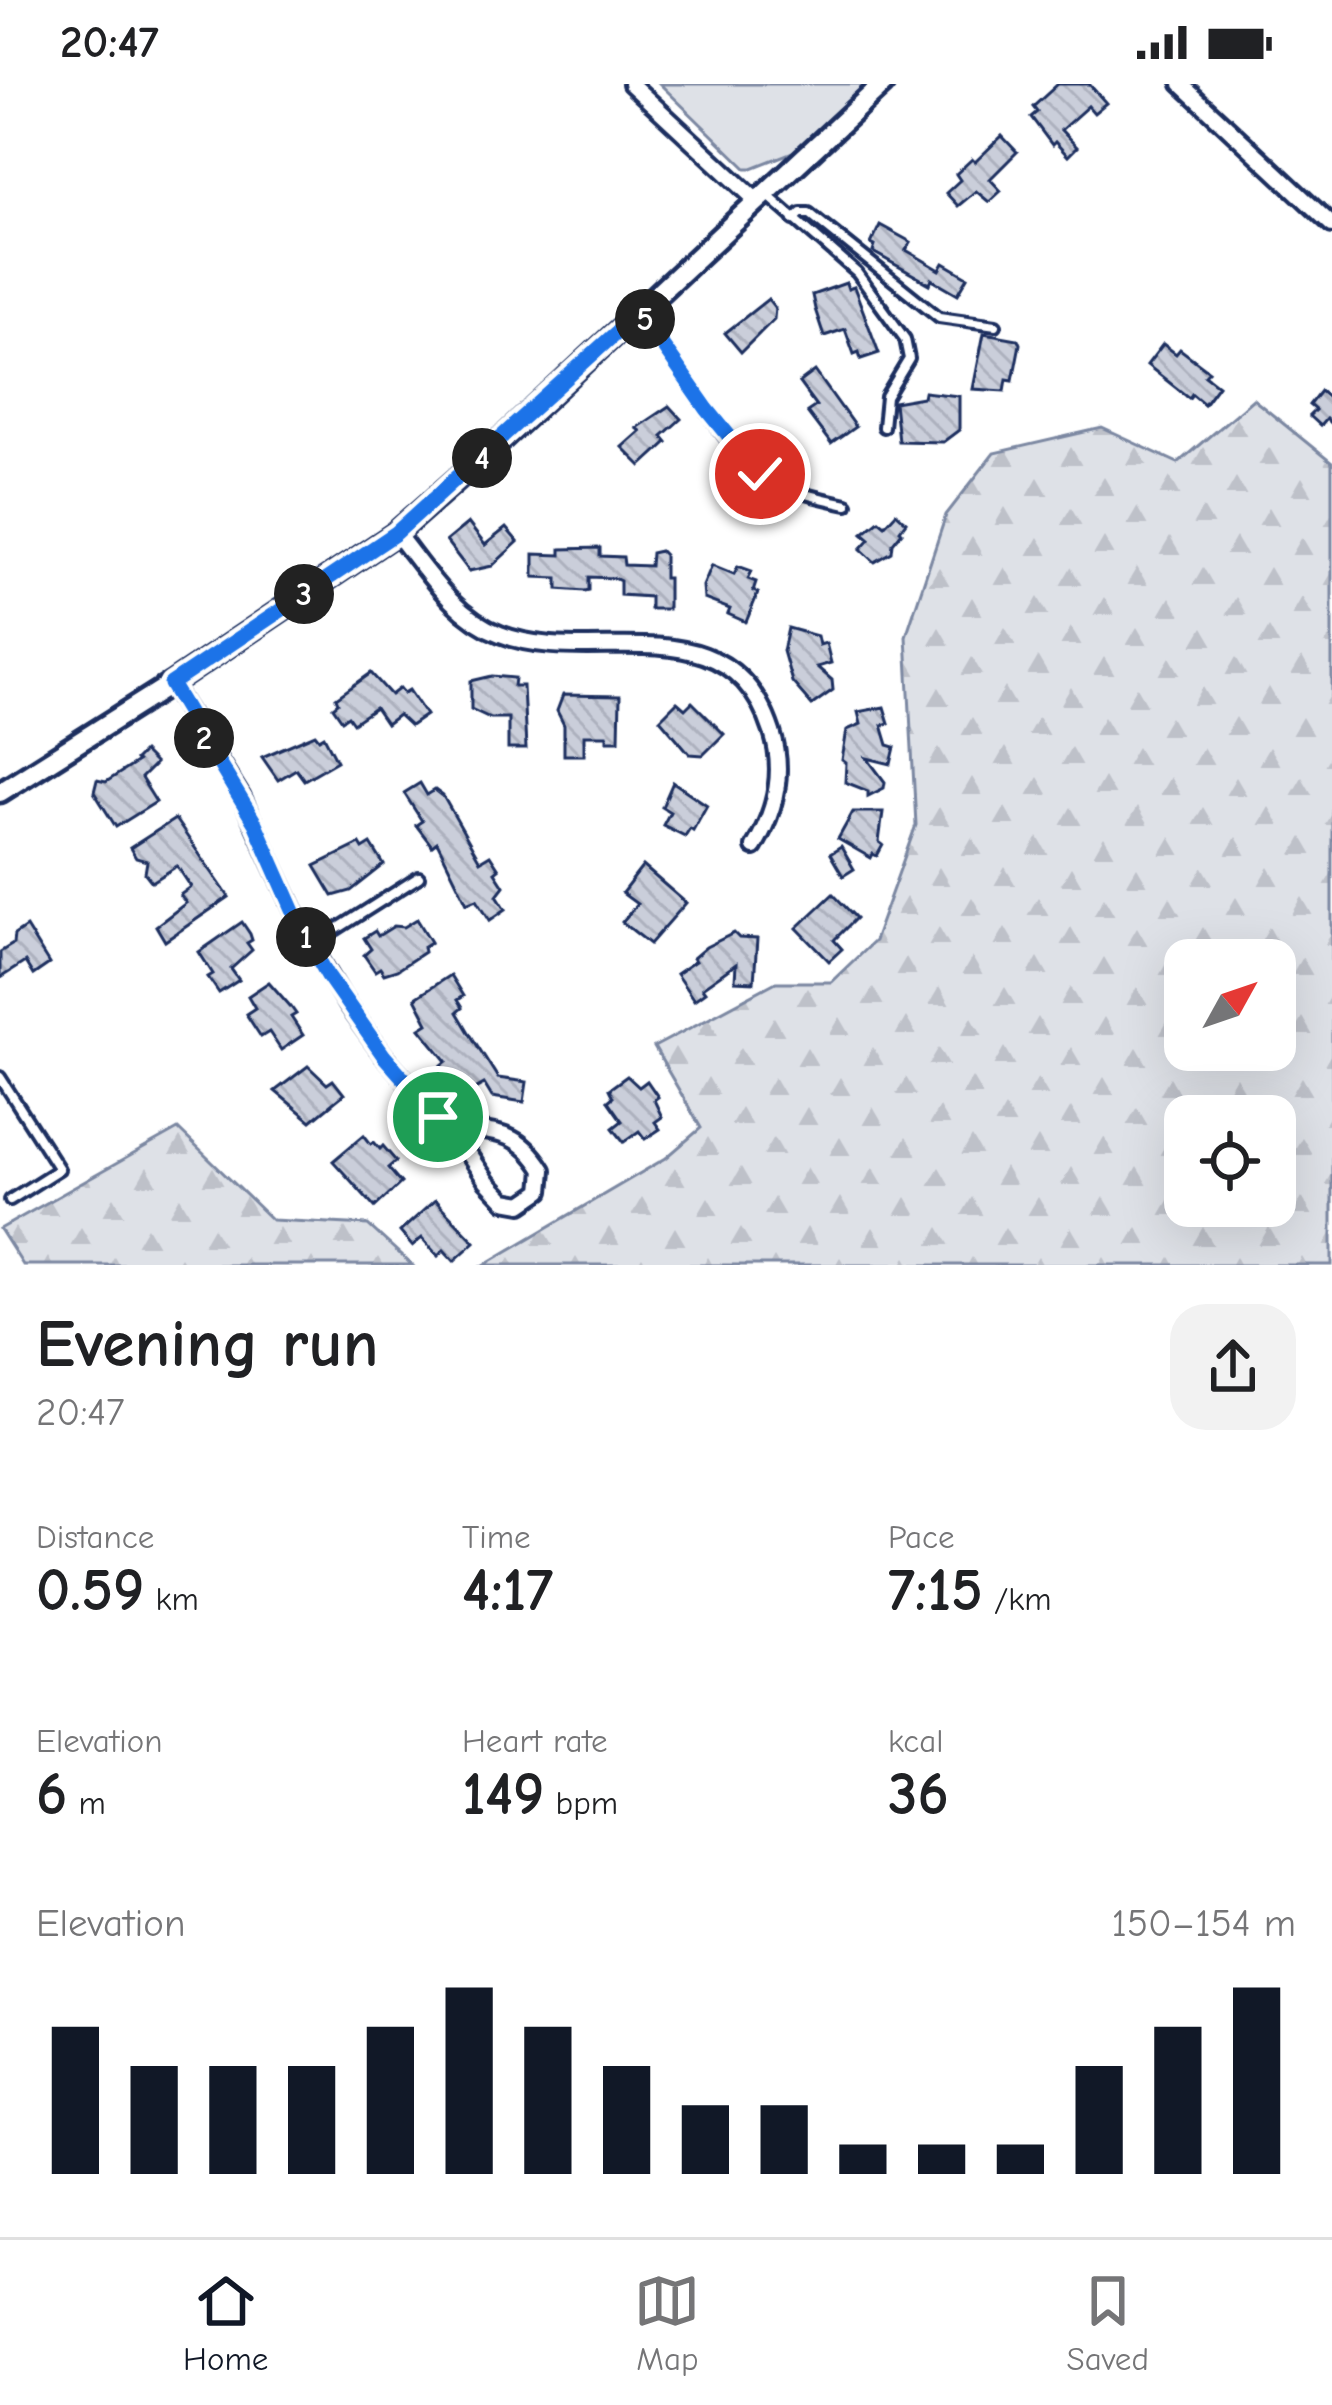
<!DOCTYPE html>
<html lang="en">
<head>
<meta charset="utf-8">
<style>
  body { margin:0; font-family:"Comic Neue",sans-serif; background:#f2f2f2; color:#202124; height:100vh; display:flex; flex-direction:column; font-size:45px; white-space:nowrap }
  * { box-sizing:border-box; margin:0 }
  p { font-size:39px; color:#757577 }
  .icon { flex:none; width:66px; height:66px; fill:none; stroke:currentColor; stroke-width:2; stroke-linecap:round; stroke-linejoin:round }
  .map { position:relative; height:1181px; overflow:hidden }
  .drawer { display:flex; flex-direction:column; background:#fff; flex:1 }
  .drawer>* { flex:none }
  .needle { width:78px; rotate:50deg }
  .buttons { position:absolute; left:1164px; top:855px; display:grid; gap:24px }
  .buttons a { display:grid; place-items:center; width:132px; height:132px; border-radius:24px; background:#fff; box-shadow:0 12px 48px #0002; font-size:60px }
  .pin { position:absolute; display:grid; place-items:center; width:102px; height:102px; color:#fff; margin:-51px; border:6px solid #fff; border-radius:50%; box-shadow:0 3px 12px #0007 }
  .km { position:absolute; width:60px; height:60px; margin:-30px; border-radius:50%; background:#222; color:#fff; font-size:33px; line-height:60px; text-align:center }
  .round { display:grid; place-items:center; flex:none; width:126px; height:126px; border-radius:36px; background:#f2f2f2 }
  .headline { display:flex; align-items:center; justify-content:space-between; height:204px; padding:0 36px }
  h1 { font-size:66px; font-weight:600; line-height:90px }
  .figures { display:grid; grid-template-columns:repeat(3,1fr); gap:18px; height:204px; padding:12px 36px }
  .figures div { display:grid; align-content:center }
  .figures b { font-size:60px; font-weight:600 }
  .figures small { font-size:33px; font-weight:400 }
  .figures p { font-size:33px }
  .chart { height:336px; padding:24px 36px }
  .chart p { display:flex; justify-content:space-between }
  .chart svg { width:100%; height:216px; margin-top:12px; stroke:#111827; stroke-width:6 }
  .status { display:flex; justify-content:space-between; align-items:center; height:84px; padding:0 60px; background:#fff; direction:ltr }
  .status svg { height:33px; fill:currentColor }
  .menu { display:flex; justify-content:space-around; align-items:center; height:168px; border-top:3px solid #e0e0e0; background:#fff; font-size:33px; color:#757577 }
  .menu a { display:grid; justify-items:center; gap:6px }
  .menu .current { color:#111827 }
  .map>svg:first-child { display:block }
  .grass { fill:#dee1e7; stroke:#7c88a2; stroke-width:3 }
  .forest { fill:url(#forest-firs); stroke:#7c88a2; stroke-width:3; fill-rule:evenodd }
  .building { fill:url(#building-back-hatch); stroke:#1b2f5e; stroke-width:3 }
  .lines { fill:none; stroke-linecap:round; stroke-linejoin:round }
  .service-casing { stroke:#1b2f5e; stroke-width:16 }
  .minor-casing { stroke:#1b2f5e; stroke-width:22 }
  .secondary-casing { stroke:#1b2f5e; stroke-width:27 }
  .service { stroke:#fff; stroke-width:8 }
  .minor { stroke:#fff; stroke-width:14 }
  .secondary { stroke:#fff; stroke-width:18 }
  .route-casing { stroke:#fff; stroke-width:24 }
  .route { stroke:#1a73e8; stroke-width:15 }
</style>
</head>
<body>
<div class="status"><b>20:47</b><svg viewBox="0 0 49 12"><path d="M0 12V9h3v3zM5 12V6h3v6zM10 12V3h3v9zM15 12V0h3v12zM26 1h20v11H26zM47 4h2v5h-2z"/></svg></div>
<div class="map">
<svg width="1332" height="1181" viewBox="0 0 1332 1181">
  <defs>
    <pattern id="forest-firs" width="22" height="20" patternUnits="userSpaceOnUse" patternTransform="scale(3)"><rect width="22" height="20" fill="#dee1e7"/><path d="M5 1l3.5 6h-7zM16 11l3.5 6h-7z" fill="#bec1c9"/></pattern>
    <pattern id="building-back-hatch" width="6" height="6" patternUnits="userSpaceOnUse" patternTransform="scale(3)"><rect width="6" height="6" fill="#caceda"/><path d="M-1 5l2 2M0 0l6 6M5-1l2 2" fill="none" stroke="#adb1be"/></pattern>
  </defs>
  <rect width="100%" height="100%" fill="#fff"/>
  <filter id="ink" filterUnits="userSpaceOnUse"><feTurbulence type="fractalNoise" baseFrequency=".00833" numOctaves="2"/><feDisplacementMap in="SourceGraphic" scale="24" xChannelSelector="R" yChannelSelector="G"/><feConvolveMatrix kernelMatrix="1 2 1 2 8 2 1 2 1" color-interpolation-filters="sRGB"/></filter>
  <g filter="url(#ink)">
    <polygon class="grass" points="660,0 868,0 798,66 752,84 746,84"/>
    <g class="forest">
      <path d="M1253 315 1332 379V1181H484L666 1074 701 1044 654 963 776 898H831L874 857 916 741 906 552 946 431 994 369 1102 344 1178 379ZM1185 876H1275V966H1185ZM1185 1032H1275V1122H1185Z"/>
      <polygon points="178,1045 272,1136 368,1141 412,1181 23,1181 0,1145"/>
    </g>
    <g class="building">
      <polygon points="1058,0 1089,0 1106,19 1094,29 1088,22 1061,46 1077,63 1068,72 1055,58 1052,61 1031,33 1037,28 1033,23"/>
      <polygon points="1002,52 1017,68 990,95 1001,107 989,118 976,107 958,122 946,109 960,96 956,90 972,75 975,78"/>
      <polygon points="880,141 911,158 906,166 918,173 940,186 944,179 968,193 958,210 932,195 930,200 873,168 875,162 871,160"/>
      <polygon points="846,199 848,205 854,203 879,269 861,275 859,268 854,270 845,245 824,252 815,225 812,211"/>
      <polygon points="768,215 775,224 774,235 741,268 725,249"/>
      <polygon points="984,249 1018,255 1020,260 1013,296 1007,295 1005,307 973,305"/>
      <polygon points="1163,260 1176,270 1180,265 1209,287 1205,291 1218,301 1204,320 1192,310 1189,314 1147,281"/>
      <polygon points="815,287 855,343 831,360 807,328 816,322 799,299"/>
      <polygon points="1320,307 1332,317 1332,341 1326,335 1320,342 1309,332 1315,326 1309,321"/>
      <polygon points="924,308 959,312 959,346 943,358 898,357 894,318 923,313"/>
      <polygon points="669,322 681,335 662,352 667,358 641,382 622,363 640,347 636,344"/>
      <polygon points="896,429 906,438 900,446 902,448 893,459 892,468 875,478 861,465 870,455 863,449 879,436 885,441"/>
      <polygon points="468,439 485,461 506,444 518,458 492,482 469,487 446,457"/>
      <polygon points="600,464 600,472 623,473 624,481 650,482 651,469 660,467 664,471 664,494 668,494 668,525 650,525 650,513 620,511 620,497 614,494 589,493 589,506 585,507 558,505 558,494 534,493 534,470 561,471 561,465"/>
      <polygon points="712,481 734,490 738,482 752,487 748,495 756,498 753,507 758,509 746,538 728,530 730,525 704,515 703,502"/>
      <polygon points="788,544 817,552 819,561 826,559 831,579 817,583 832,596 833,606 812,621 792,598 783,567"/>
      <polygon points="371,589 391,611 400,604 404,609 409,606 426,631 410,642 398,631 386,640 375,624 353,639 348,632 342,636 333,623 338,619 336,614"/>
      <polygon points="492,592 515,594 514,602 523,602 526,665 508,665 508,634 490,634 471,625 471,597"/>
      <polygon points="563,611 620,612 619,656 607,656 607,651 584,651 584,671 564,671 564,641 557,627"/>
      <polygon points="677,618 685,625 692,618 724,650 703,671 690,670 660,635"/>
      <polygon points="884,623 889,639 882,641 888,661 895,663 891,680 867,674 885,698 884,704 868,712 868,707 845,698 846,679 842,676 847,646 861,640 858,628"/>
      <polygon points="315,650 319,655 324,652 337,677 304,696 296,685 278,696 262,673"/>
      <polygon points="143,668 155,680 141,694 156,718 116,743 94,708 97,696 106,698 137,678 135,676"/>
      <polygon points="673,698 707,721 693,746 690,744 685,752 663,741 670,728 662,723"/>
      <polygon points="420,699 427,711 435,706 443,712 480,777 490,771 499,785 495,788 504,802 497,811 506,825 490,836 477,815 467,819 437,758 432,762 416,741 422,737 404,709"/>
      <polygon points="853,728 883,728 879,758 883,761 877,772 873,770 871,774 838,755"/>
      <polygon points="175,735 229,813 165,857 156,842 186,819 180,811 191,803 177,782 152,798 145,789 147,777 136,774 130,764"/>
      <polygon points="360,760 363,765 371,760 384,781 351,807 333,812 315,782"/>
      <polygon points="841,763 854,785 843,792 830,770"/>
      <polygon points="643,782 686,819 650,860 622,838 637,820 622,809"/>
      <polygon points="833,810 856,834 834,856 842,865 829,877 797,844"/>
      <polygon points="417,835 431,858 423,863 424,868 397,886 384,890 380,884 375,887 364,871 371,865 364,854 375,847 378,852 394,842 404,843"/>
      <polygon points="242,838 250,850 252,856 247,859 252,866 231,885 239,896 219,909 208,893 213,890 199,868"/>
      <polygon points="26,843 49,880 33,891 25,878 0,894 0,868 13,860 14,851"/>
      <polygon points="734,849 739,854 757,855 754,898 735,897 736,880 702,904 705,908 694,916 676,890 695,877 693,874 706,863"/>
      <polygon points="450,891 463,912 457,916 462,924 457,928 470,950 498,994 527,998 524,1018 492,1013 484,1000 468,1009 464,1002 459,1005 442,981 447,977 420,944 428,939 415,914"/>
      <polygon points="269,898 291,923 296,930 291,933 303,951 281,966 269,948 261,953 246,930 255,924 248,912"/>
      <polygon points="308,982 327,1000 333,996 344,1010 311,1037 275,1007"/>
      <polygon points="627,992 639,1003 647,997 658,1013 654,1016 662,1033 655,1038 660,1045 645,1055 639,1047 624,1058 613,1044 622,1037 608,1017 613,1013 609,1005"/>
      <polygon points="364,1051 371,1060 374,1058 380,1065 383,1062 396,1077 388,1084 401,1099 375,1123 333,1077"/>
      <polygon points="435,1116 475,1158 454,1177 444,1166 438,1172 422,1154 412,1162 400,1148"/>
    </g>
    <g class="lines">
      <defs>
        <g id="service">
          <polyline points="766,110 857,189 905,255 909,275 886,313 883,343"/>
          <polyline points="794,136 801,129 809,129 939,233 996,241"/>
          <path d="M640 229C674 270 724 370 766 394 791 408 819 414 847 420"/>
          <polyline points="312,861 419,793"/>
          <polyline points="0,993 59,1085 10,1116"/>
        </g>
        <g id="minor">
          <polyline points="631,0 757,117"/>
          <polyline points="1181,0 1332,141"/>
          <path d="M396 449C426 486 453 532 500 550 593 587 728 513 772 648 785 688 775 728 754 763"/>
          <path d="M171 600 241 712 305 850 347 921 384 972 456 1052 487 1098 505 1117 522 1120 541 1107 543 1086C518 1045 493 1048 449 1044"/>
        </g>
        <polyline id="secondary" points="0,708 171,600 396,449 486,370 883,0"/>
      </defs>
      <use href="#service" class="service-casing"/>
      <use href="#minor" class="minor-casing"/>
      <use href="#secondary" class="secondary-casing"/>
      <use href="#service" class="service"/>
      <use href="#minor" class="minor"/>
      <use href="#secondary" class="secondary"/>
    </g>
  </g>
  <g class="lines" filter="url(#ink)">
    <defs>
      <polyline id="route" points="438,1033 384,972 328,892 304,850 255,739 171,600 396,449 639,228 707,325 760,390"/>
    </defs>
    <use href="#route" class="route-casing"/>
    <use href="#route" class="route"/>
  </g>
</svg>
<div class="buttons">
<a><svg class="needle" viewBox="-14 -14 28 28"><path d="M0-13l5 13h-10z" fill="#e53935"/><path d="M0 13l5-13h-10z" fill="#757577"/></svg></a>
<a><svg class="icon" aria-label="locate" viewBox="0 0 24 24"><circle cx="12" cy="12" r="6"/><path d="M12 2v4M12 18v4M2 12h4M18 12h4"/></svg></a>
</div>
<div class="pin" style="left:438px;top:1033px;background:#1e9e55"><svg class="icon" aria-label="arrive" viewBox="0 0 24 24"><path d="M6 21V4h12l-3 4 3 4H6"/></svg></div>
<div class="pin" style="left:760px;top:390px;background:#d93025"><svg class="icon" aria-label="check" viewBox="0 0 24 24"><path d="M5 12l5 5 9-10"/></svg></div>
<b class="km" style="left:306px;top:853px">1</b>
<b class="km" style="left:204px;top:654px">2</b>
<b class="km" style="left:304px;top:510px">3</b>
<b class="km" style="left:482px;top:374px">4</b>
<b class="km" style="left:645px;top:235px">5</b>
</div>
<section class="drawer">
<div class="headline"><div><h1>Evening run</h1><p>20:47</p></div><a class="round"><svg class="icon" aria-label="share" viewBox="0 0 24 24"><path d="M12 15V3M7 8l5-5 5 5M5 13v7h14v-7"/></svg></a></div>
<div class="figures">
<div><p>Distance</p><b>0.59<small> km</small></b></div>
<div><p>Time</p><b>4:17</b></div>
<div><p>Pace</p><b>7:15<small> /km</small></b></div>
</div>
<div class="figures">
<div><p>Elevation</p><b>6<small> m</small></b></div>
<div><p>Heart rate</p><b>149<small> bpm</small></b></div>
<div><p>kcal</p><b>36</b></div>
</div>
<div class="chart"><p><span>Elevation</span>150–154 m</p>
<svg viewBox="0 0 160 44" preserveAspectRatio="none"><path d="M5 44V14M15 44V22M25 44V22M35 44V22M45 44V14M55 44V6M65 44V14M75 44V22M85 44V30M95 44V30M105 44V38M115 44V38M125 44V38M135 44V22M145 44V14M155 44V6"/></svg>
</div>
</section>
<nav class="menu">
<a class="current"><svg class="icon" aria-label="home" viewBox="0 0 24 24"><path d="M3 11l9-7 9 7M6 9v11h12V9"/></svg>Home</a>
<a><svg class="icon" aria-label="map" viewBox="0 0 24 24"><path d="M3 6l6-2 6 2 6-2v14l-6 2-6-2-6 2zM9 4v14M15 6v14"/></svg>Map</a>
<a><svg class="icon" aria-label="saved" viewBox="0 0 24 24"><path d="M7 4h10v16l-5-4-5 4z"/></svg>Saved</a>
</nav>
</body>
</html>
